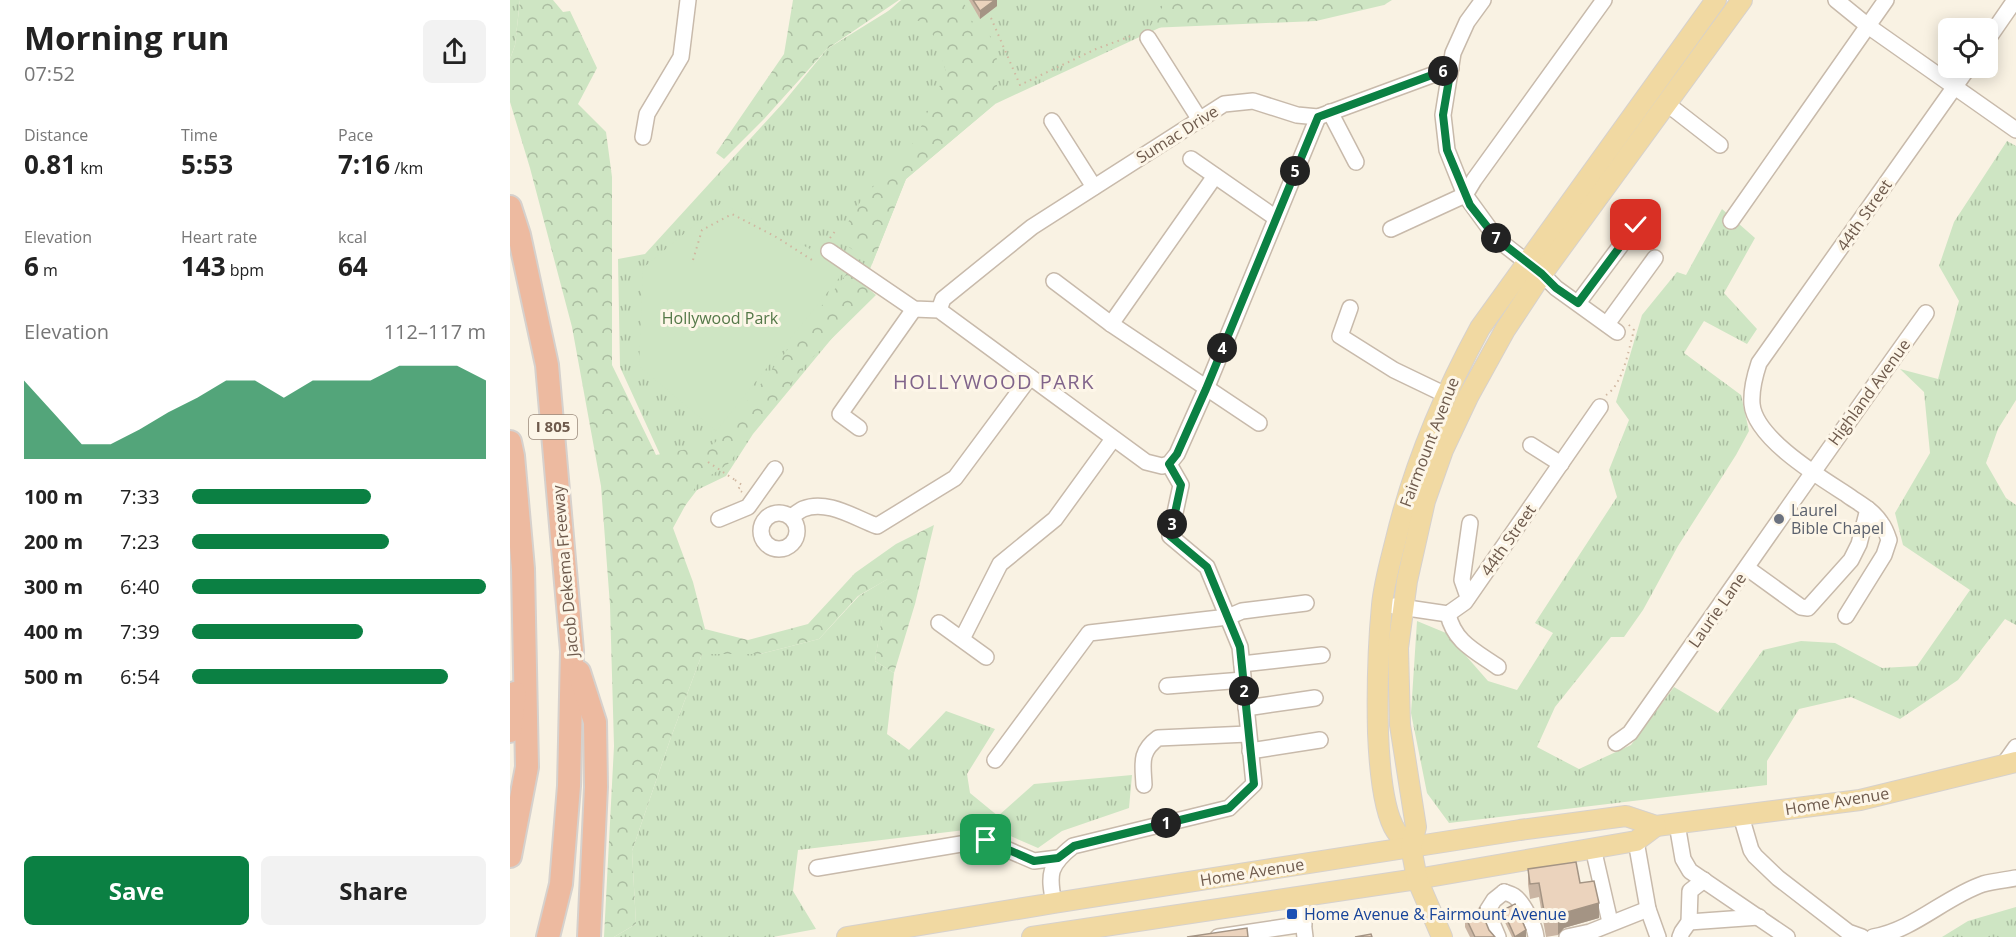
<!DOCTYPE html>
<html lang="en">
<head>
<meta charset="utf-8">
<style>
  body { margin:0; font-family:"Open Sans",sans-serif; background:#f2f2f2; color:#222; height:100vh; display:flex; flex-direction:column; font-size:22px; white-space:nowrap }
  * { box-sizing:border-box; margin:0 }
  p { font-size:20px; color:#767676 }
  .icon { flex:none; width:33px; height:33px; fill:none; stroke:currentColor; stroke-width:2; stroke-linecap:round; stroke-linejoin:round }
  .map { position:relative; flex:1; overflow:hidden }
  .drawer { display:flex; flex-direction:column; background:#fff; width:510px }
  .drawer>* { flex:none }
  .fabs { position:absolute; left:1428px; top:18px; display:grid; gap:12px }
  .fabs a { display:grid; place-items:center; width:60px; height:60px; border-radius:9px; background:#fff; box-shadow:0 3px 15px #0003; font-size:30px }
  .pin { position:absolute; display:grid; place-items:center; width:51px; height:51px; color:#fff; margin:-26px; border-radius:12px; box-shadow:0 3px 9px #0006 }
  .km { position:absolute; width:30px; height:30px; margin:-15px; border-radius:50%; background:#222; color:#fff; font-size:16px; line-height:30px; text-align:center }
  .round { display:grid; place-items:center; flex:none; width:63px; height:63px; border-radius:9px; background:#f2f2f2 }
  .overview { display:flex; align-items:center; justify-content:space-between; height:102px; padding:0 24px }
  h1 { font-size:33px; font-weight:700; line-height:45px }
  .stats { display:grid; grid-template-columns:repeat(3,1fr); gap:9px; height:102px; padding:6px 24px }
  .stats div { display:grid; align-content:center }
  .stats b { font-size:26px; font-weight:700 }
  .stats small { font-size:16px; font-weight:400 }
  .stats p { font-size:16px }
  .chart { height:168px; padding:12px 24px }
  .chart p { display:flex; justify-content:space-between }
  .chart svg { width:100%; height:108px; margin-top:6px; fill:#0b8043; opacity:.7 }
  .action { display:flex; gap:12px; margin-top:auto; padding:12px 24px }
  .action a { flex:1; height:69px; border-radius:9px; background:#0b8043; color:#fff; font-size:24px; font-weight:700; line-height:69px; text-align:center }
  .action a+a { background:#f2f2f2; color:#222 }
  ul { padding:0 24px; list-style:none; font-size:20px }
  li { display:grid; grid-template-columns:96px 72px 1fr; align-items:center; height:45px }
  li i { height:15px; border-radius:8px; background:#0b8043 }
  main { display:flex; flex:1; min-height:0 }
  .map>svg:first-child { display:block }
  .grass { fill:url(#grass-tufts) }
  .forest { fill:url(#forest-crowns) }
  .pitch { fill:#cee5c3 }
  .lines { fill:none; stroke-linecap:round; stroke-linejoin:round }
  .minor-casing { stroke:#c8baab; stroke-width:18 }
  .major-casing { stroke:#d6d1cd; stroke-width:22 }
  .highway-casing { stroke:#d6d1cd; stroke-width:26 }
  .path { stroke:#d0b7a1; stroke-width:2; stroke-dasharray:1.5 4.5; stroke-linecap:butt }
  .minor { stroke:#fff; stroke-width:15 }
  .major { stroke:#f1d9a2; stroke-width:20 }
  .highway { stroke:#edbaa0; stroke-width:22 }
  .wall { fill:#cab5a3 }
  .shaded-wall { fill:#a49484 }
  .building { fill:#ebd3bd; stroke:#a49484; stroke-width:1.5 }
  .route-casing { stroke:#fff; stroke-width:12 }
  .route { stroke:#0b8043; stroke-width:8 }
  .worship-dot { fill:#6b7280; stroke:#fdf6e8; stroke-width:2 }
  .transit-dot { fill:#1a4fb4; stroke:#fdf6e8; stroke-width:2 }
  .labels { text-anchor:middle; stroke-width:6; stroke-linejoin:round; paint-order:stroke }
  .shield { fill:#fdf6e8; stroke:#99897b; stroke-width:1.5 }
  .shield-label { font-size:15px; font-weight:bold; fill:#6e5a4c }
  .street-label { font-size:16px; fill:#6e5a4c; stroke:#fdf6e8 }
  .park-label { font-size:16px; fill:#547848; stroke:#fdf6e8 }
  .worship-label { font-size:16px; fill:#5b616d; stroke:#fdf6e8; text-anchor:start }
  .transit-label { font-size:16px; fill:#164399; stroke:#fdf6e8; text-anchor:start }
  .quarter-label { font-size:20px; letter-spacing:1.5px; fill:#80648b; stroke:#fdf6e8 }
</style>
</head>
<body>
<main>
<section class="drawer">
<div class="overview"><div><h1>Morning run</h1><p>07:52</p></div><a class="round"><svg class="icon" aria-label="share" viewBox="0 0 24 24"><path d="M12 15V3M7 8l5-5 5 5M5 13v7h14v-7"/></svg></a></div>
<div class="stats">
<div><p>Distance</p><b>0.81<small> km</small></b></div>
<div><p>Time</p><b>5:53</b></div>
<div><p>Pace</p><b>7:16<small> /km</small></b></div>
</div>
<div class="stats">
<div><p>Elevation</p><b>6<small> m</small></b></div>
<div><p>Heart rate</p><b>143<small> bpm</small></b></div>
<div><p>kcal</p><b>64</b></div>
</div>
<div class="chart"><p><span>Elevation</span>112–117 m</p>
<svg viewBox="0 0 160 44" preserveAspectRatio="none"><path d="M0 44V12L10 25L20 38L30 38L40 32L50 25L60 19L70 12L80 12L90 19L100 12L110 12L120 12L130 6L140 6L150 6L160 12V44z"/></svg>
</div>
<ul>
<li><b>100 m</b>7:33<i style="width:61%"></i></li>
<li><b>200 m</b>7:23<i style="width:67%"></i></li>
<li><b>300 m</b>6:40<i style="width:100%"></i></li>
<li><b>400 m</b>7:39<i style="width:58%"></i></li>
<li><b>500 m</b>6:54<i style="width:87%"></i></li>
</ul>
<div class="action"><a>Save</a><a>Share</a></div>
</section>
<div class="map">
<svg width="1506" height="937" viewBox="0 0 1506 937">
  <defs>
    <pattern id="grass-tufts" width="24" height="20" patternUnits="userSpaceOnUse" patternTransform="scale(1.5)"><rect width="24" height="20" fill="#cee5c3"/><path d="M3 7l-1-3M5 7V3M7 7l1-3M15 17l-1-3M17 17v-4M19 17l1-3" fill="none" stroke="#abbda1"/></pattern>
    <pattern id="forest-crowns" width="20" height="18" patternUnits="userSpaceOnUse" patternTransform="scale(1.5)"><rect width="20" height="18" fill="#cee5c3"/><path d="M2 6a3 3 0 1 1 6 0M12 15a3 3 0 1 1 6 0" fill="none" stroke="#abbda1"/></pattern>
  </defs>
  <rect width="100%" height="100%" fill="#f9f2e3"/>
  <g class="grass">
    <polygon points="0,0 10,0 5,45 0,59"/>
    <polygon points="396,0 853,0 662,22 485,104 396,179 342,314 243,434 216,476 187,490 174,507 110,367 108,259 135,254 273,103 317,49"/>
    <polygon points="1497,141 1506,146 1506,400 1488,429 1476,463 1496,498 1506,505 1506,625 1495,619 1448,680 1390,719 1341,697 1289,709 1257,761 1257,785 939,823 917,793 901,713 907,621 936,633 978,681 1007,690 1043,633 1025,623 1107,497 1099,470 1119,420 1106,402 1132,315 1167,272 1176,275 1212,209 1245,238 1214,293 1247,329 1237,344 1194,321 1174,353 1231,395 1239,431 1226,455 1168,546 1133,610 1114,637 1101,637 1045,707 1027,747 1069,769 1121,745 1164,687 1208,713 1253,650 1291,641 1325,643 1372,668 1407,666 1460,590 1393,545 1385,513 1420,453 1414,392 1390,369 1428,379 1449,301 1429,266 1444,222"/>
    <polygon points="379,578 365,661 384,673 377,734 399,750 436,711 485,729 457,774 460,793 488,816 524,784 622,775 619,808 552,831 528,848 480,827 288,850 283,891 306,929 263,937 104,937 126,924 122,851 160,740 192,654 250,654 309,639 349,596"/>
    <polygon points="1506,907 1506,937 1432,937 1458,921"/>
  </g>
  <g class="forest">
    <polygon points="10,0 43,0 53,12 60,11 87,68 68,104 96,132 102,177 102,365 146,455 204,444 338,272 366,295 294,366 218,464 187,484 163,528 183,582 195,629 238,640 298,624 345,573 386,544 424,525 405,604 384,673 365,661 378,579 348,596 309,639 250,654 192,654 160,740 122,851 126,924 104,937 94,937 104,746 100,605 91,486 62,327 20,168 0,102 0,59 5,45"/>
    <polygon points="283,0 389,0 317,49 254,119 214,159 206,153 274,54"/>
    <polygon points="391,0 453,0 462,23 477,27 489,66 485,104 396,179 362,264 328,239 352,199 404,142 436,72 426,38 409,21 375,14"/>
    <polygon points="657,0 882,0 874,5 806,21 639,28"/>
  </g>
  <polygon class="pitch" points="211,203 337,268 206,431 129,366 133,268"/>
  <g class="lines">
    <defs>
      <g id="minor">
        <polyline points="973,0 957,22 943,53 933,115 937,150 955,195 987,239 1032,274 1046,288 1107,332"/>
        <polyline points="1326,0 1358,26 1506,130"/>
        <polyline points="638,38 690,120"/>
        <polyline points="1478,39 1505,0"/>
        <polyline points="1156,103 1210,145"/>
        <polyline points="820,112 846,162"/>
        <polyline points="542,121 584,187"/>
        <polyline points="133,137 137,114 171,57 178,0"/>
        <polyline points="681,159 766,218"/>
        <polyline points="1221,221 1376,0"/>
        <polyline points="881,229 955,195 964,180 1094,0"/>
        <polyline points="319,251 404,309 429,310 636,462 652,466 659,464 667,454 696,389 808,117"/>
        <polyline points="544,281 601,324 749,423"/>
        <polyline points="1068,303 1126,225"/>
        <polyline points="840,308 830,336 884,370 936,395"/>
        <polyline points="429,310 433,299 522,227 714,104 743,101 787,115 808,117 941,68"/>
        <polyline points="601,324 705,176"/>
        <polyline points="1097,324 1145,258"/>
        <polyline points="349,428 330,414 404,309"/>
        <polyline points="1021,445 1051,464"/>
        <circle cx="269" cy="531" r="18"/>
        <path d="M281 517C284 515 289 511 293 509 317 499 345 518 367 526L445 478 520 377"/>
        <polyline points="209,519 238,507 265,469"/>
        <polyline points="1237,568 1291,607 1298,608 1341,560 1349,544 1358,509"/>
        <polyline points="958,597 952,580 960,523"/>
        <polyline points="884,606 938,614 955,602 1090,407"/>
        <path d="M938 614C944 642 965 651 988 667"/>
        <path d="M1336 616 1374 555 1379 540C1377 534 1375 528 1371 523 1363 510 1348 503 1336 494 1308 476 1245 438 1242 404 1241 390 1245 375 1249 363L1458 68"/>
        <polyline points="429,623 476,657"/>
        <polyline points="452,639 490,564 545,519 603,439"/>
        <polyline points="732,664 812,655"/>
        <polyline points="657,686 733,680"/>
        <polyline points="736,708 805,698"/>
        <path d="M1106 743 1120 733C1219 593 1316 452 1416 313"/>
        <polyline points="740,751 810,740"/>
        <polyline points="485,760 579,633 718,617 732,611 796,603"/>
        <polyline points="1494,764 1506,747"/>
        <path d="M634 785C633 764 629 752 648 738L738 734"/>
        <polyline points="1231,816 1241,850 1245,856 1268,878 1338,932 1352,937"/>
        <polyline points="1167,824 1173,859 1180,871 1277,937"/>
        <polyline points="1126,841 1138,909 1148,937"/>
        <polyline points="1083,848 1100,922"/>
        <polyline points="307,868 475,840 524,861 548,858"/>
        <path d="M994 892C997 893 1001 894 1004 896 1013 902 1025 926 1026 937"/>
        <polyline points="790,896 795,937"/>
        <path d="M544 903C538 874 539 865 563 846L719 808 744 784 730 647 697 567 660 536 671 485 659 464"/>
        <polyline points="1179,922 1249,917"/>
        <polyline points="708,937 794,924"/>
        <polyline points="988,937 977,911 984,900 994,892"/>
        <polyline points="1057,937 1080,932 1138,909"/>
        <polyline points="1170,937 1172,932 1179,922 1180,891 1194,880"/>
        <path d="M1363 937C1404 930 1435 897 1473 884 1484 881 1495 880 1506 878"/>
      </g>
      <g id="major">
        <path d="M901 847C896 842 890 837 886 831 872 810 869 757 868 733 867 691 868 647 872 605 874 584 880 563 885 543 903 467 933 396 970 328L1206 0"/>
        <polyline points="337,937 544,903 1010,830 1116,816 1146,826 1350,800 1506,762"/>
        <polyline points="522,937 907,879 1126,841 1146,826"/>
        <polyline points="932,937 907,879 901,847 906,827 890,725 888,648 897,581 915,501 933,450 958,397 995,330 1032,274 1232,0"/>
      </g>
      <g id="highway">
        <polyline points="0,207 9,235 37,365 62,651 59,786 51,884 38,937"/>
        <polyline points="0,442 3,456 13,569 17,767 0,856"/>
        <polyline points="69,672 85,722 86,787 79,937"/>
        <polyline points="0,731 5,693"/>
      </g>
    </defs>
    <use href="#minor" class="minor-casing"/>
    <use href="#major" class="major-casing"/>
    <use href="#highway" class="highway-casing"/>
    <g class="path">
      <polyline points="481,18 510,85 586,49 624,35"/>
      <polyline points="320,238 326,230"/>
      <polyline points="183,260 192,230 222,214 268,238 302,260"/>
      <path d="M1096 395C1113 385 1119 348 1124 330L1118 324"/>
      <polyline points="198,462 225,480"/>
      <polyline points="225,480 232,485 228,489 232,492"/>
    </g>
    <use href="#minor" class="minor"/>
    <use href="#major" class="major"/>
    <use href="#highway" class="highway"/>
  </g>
  <g class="wall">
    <polygon points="459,0 487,0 487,6 470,19"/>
    <polygon points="1018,869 1070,883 1089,918 1054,928 1048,935 1036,937 1029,897 1020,899 1018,884"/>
    <polygon points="993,910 1016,937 1002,937 993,918"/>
    <polygon points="955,916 979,930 985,937 960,937 955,927"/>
  </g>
  <g class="shaded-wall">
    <polygon points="485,0 487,0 487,6 470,19 470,11"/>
    <polygon points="1089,903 1089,918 1054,928 1048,935 1048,920 1054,913"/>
    <polygon points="1016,930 1016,937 1005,937"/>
  </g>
  <g class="building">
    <polygon points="463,0 485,0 470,11"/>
    <polygon points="1066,862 1070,883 1084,881 1089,903 1054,913 1048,920 1036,922 1029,883 1020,884 1018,869"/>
    <polygon points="1005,904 1016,930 1005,937 993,910"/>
    <polygon points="970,908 979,930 985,937 965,937 955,916"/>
    <polygon points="737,928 738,937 677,937"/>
    <polygon points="861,934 862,937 845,937"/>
  </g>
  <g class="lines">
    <defs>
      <polyline id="route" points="476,840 524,861 548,858 564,846 719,808 744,784 730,647 697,567 660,536 671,485 659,464 667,454 696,389 808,117 941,68 933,115 937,150 960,205 987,239 1032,274 1046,288 1068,303 1126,225"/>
    </defs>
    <use href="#route" class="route-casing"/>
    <use href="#route" class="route"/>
  </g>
  <circle class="worship-dot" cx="1269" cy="519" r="6"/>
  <rect class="transit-dot" x="776" y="908" width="12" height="12" rx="3"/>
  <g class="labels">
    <rect class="shield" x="19" y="415" width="48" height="24" rx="4.5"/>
    <g class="shield-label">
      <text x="43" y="432">I 805</text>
    </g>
    <g class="street-label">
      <text transform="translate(667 134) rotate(-32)" y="6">Sumac Drive</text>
      <text transform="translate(1354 215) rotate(-55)" y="6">44th Street</text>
      <text transform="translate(1359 392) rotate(-54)" y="6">Highland Avenue</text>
      <text transform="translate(919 442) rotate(-69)" y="6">Fairmount Avenue</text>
      <text transform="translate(998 540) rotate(-55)" y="6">44th Street</text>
      <text transform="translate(55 571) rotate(-95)" y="6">Jacob Dekema Freeway</text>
      <text transform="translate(1207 610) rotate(-55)" y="6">Laurie Lane</text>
      <text transform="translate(1327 801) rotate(-9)" y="6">Home Avenue</text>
      <text transform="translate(742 872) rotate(-9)" y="6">Home Avenue</text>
    </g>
    <g class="park-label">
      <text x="210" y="324">Hollywood Park</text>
    </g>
    <g class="worship-label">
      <text x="1281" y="516">Laurel<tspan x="1281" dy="18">Bible Chapel</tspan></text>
    </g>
    <g class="transit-label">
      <text x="794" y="920">Home Avenue &amp; Fairmount Avenue</text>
    </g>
    <g class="quarter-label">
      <text x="484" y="389">HOLLYWOOD PARK</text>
    </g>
  </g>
</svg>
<div class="fabs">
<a><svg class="icon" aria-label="locate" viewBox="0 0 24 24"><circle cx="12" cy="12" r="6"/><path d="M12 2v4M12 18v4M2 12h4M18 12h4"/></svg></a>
</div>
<div class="pin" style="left:476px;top:840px;background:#1e9e55"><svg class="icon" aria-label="arrive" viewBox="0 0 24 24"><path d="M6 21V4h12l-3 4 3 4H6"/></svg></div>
<div class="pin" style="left:1126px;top:225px;background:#d93025"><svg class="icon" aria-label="check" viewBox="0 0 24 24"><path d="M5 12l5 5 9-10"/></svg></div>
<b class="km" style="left:656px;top:823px">1</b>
<b class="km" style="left:734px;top:691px">2</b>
<b class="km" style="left:662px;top:524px">3</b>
<b class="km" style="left:712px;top:348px">4</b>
<b class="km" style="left:785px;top:171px">5</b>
<b class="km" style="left:933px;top:71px">6</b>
<b class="km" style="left:986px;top:238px">7</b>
</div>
</main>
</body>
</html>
